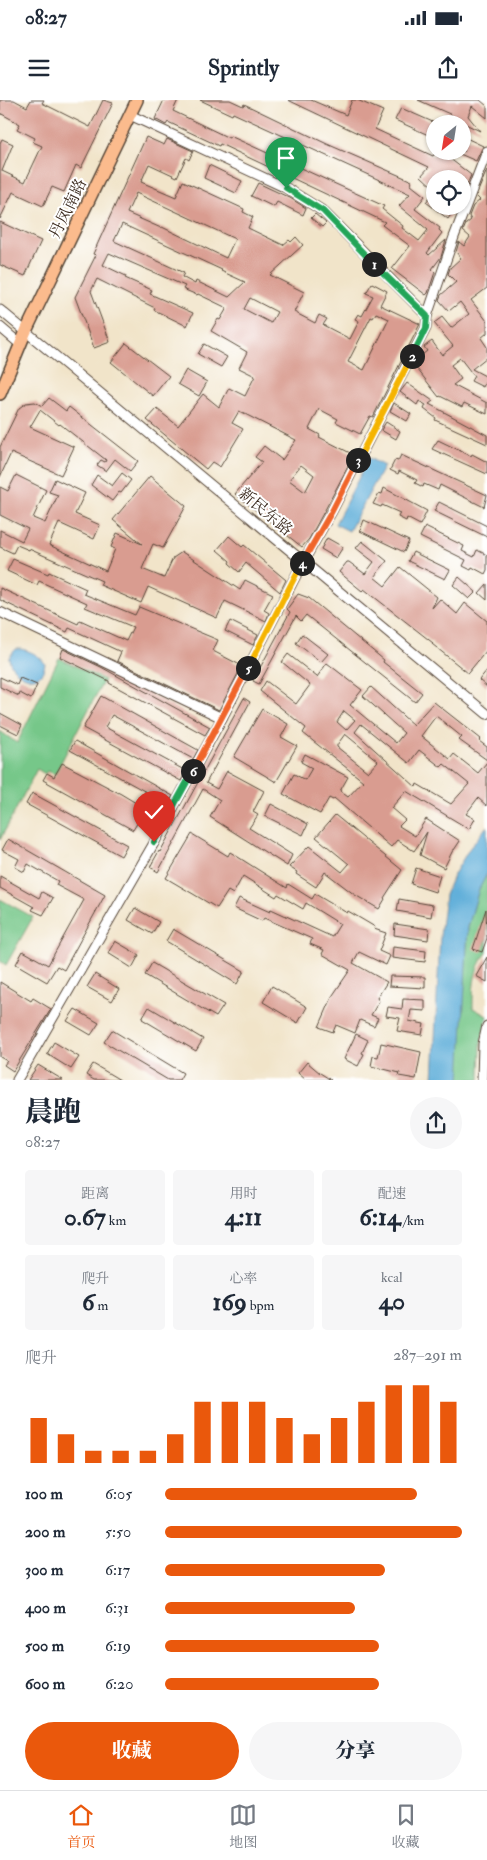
<!DOCTYPE html>
<html lang="zh">
<head>
<meta charset="utf-8">
<style>
  body { margin:0; font-family:"IM FELL Double Pica","Noto Serif SC",serif; background:#f6f6f7; color:#1f2937; height:100vh; display:flex; flex-direction:column; font-size:19px; white-space:nowrap }
  * { box-sizing:border-box; margin:0 }
  p { font-size:16px; color:#747a83 }
  .icon { flex:none; width:28px; height:28px; fill:none; stroke:currentColor; stroke-width:2; stroke-linecap:round; stroke-linejoin:round }
  .map { position:relative; height:980px; overflow:hidden }
  .sheet { display:flex; flex-direction:column; background:#fff; flex:1 }
  .sheet>* { flex:none }
  .needle { width:32px; rotate:210deg }
  .fabs { position:absolute; left:426px; top:15px; display:grid; gap:10px }
  .fabs a { display:grid; place-items:center; width:45px; height:45px; border-radius:50%; background:#fff; box-shadow:0 1px 4px #0004; font-size:25px }
  .pin { position:absolute; display:grid; place-items:center; width:42px; height:42px; color:#fff; margin:-51px -21px; border-radius:50% 50% 50% 0; rotate:-45deg; box-shadow:0 0 5px #0007 }
  .pin .icon { rotate:45deg }
  .km { position:absolute; width:25px; height:25px; margin:-12px; border-radius:50%; background:#222; color:#fff; font-size:14px; line-height:25px; text-align:center }
  .round { display:grid; place-items:center; flex:none; width:52px; height:52px; border-radius:26px; background:#f6f6f7 }
  .head { display:flex; align-items:center; justify-content:space-between; height:85px; padding:0 25px }
  h1 { font-size:28px; font-weight:800; line-height:38px }
  .stats { display:grid; grid-template-columns:repeat(3,1fr); gap:8px; height:85px; padding:5px 25px }
  .stats div { display:grid; align-content:center; border-radius:5px; background:#f6f6f7; text-align:center }
  .stats b { font-size:25px; font-weight:800 }
  .stats small { font-size:14px; font-weight:400 }
  .stats p { font-size:14px }
  .chart { height:140px; padding:10px 25px }
  .chart p { display:flex; justify-content:space-between }
  .chart svg { width:100%; height:90px; margin-top:5px; stroke:#ea580c; stroke-width:6 }
  .action { display:flex; gap:10px; margin-top:auto; padding:10px 25px }
  .action a { flex:1; height:58px; border-radius:30px; background:#ea580c; color:#fff; font-size:20px; font-weight:800; line-height:58px; text-align:center }
  .action a+a { background:#f6f6f7; color:#1f2937 }
  ul { padding:0 25px; list-style:none; font-size:16px }
  li { display:grid; grid-template-columns:80px 60px 1fr; align-items:center; height:38px }
  li i { height:12px; border-radius:6px; background:#ea580c }
  .status { display:flex; justify-content:space-between; align-items:center; height:35px; padding:0 25px; background:#fff; direction:ltr }
  .status svg { height:14px; fill:currentColor }
  header { display:flex; justify-content:space-between; align-items:center; height:65px; padding:0 25px; background:#fff; font-size:22px; font-weight:800 }
  .menu { display:flex; justify-content:space-around; align-items:center; height:70px; border-top:1px solid #e0e1e3; background:#fff; font-size:14px; color:#747a83 }
  .menu a { display:grid; justify-items:center; gap:2px }
  .menu .active { color:#ea580c }
  .map>svg:first-child { display:block }
  .green { fill:#76c789; stroke:#587854 }
  .water { fill:#5faed9; stroke:#4d6c7c }
  .building { fill:#d99c90; fill-rule:evenodd }
  .lines { fill:none; stroke-linecap:round; stroke-linejoin:round }
  .minor-casing { stroke:#564638; stroke-width:11 }
  .major-casing { stroke:#564638; stroke-width:14 }
  .minor { stroke:#fff; stroke-width:9 }
  .major { stroke:#fbbb8d; stroke-width:11 }
  .split-1-casing { stroke:#fff; stroke-width:10 }
  .split-2-casing { stroke:#fff; stroke-width:10 }
  .split-3-casing { stroke:#fff; stroke-width:10 }
  .split-4-casing { stroke:#fff; stroke-width:10 }
  .split-5-casing { stroke:#fff; stroke-width:10 }
  .split-6-casing { stroke:#fff; stroke-width:10 }
  .split-7-casing { stroke:#fff; stroke-width:10 }
  .split-1 { stroke:#22a559; stroke-width:6 }
  .split-2 { stroke:#22a559; stroke-width:6 }
  .split-3 { stroke:#f5b400; stroke-width:6 }
  .split-4 { stroke:#f0652b; stroke-width:6 }
  .split-5 { stroke:#f5b400; stroke-width:6 }
  .split-6 { stroke:#f0652b; stroke-width:6 }
  .split-7 { stroke:#22a559; stroke-width:6 }
  .labels { text-anchor:middle; stroke-width:4; stroke-linejoin:round; paint-order:stroke }
  .street-label { font-size:16px; fill:#3b2a1e; stroke:#fff }
</style>
</head>
<body>
<div class="status"><b>08:27</b><svg viewBox="0 0 49 12"><path d="M0 12V9h3v3zM5 12V6h3v6zM10 12V3h3v9zM15 12V0h3v12zM26 1h20v11H26zM47 4h2v5h-2z"/></svg></div>
<header><svg class="icon" aria-label="menu" viewBox="0 0 24 24"><path d="M4 6h16M4 12h16M4 18h16"/></svg>Sprintly<svg class="icon" aria-label="share" viewBox="0 0 24 24"><path d="M12 15V3M7 8l5-5 5 5M5 13v7h14v-7"/></svg></header>
<div class="map">
<svg width="487" height="980" viewBox="0 0 487 980">
  <rect width="100%" height="100%" fill="#fff"/>
  <filter id="ink" filterUnits="userSpaceOnUse"><feTurbulence type="fractalNoise" baseFrequency=".02" numOctaves="2"/><feDisplacementMap in="SourceGraphic" scale="10" xChannelSelector="R" yChannelSelector="G"/><feConvolveMatrix kernelMatrix="1 2 1 2 8 2 1 2 1" color-interpolation-filters="sRGB"/></filter>
  <filter id="wash" filterUnits="userSpaceOnUse"><feTurbulence type="fractalNoise" baseFrequency=".0096" numOctaves="4" result="noise"/><feDisplacementMap in="SourceGraphic" scale="20" xChannelSelector="R" yChannelSelector="G"/><feGaussianBlur stdDeviation="1.12" result="paint"/><feColorMatrix in="noise" values="0 0 0 0 0 0 0 0 0 0 0 0 0 0 0 0 0 1.4 0 .05"/><feComposite in="paint" operator="in"/></filter>
  <g filter="url(#wash)">
    <rect width="100%" height="100%" fill="#f1e4c9"/>
    <g class="green">
      <polygon points="59,558 104,580 55,674 47,671 45,674 37,669 0,740 0,631 17,643"/>
      <path d="M487 774V853C473 868 473 889 473 908L487 916 481 944 480 980H459L468 827 479 789Z"/>
      <polygon points="0,799 33,817 6,865 0,861"/>
    </g>
    <g class="water">
      <polygon points="369,358 384,366 349,431 335,424"/>
      <path d="M16 549C25 548 41 555 45 564 41 591 9 574 9 557Z"/>
      <polygon points="487,726 487,774 479,789 468,827 460,980 433,980 440,836 445,795 453,776 469,749"/>
    </g>
    <g id="blocks">
      <g class="building">
        <polygon points="0,0 14,0 27,7 31,0 44,0 42,3 90,27 103,0 113,3 81,68 76,65 64,92 52,87 43,106 13,92 0,119 0,43 2,39 13,44 2,71 25,82 42,46 33,42 35,38 17,29 20,24 0,13"/>
        <polygon points="164,0 178,0 173,11 229,38 230,36 384,106 382,109 403,126 402,128 419,141 428,130 399,106 410,94 233,13 232,15 200,0 230,0 243,6 244,4 327,44 412,81 411,85 425,96 415,109 440,128 439,130 442,133 427,153 429,155 446,140 441,157 432,169 435,172 428,193 426,195 392,169 410,146 382,125 385,122 220,44 219,46 168,22 166,25 155,19"/>
        <polygon points="288,0 311,0 346,15 352,0 357,0 383,11 375,29 433,56 437,51 440,51 471,75 462,97 462,79 435,79 435,89 421,76 429,67"/>
        <polygon points="418,0 480,0 487,6 487,18 472,6 468,16 480,31 451,17 452,15"/>
        <polygon points="401,8 435,23 435,38 395,20"/>
        <polygon points="462,36 483,46 476,61 453,51 465,51 462,50"/>
        <path d="M146 37 164 45 167 39 193 51 189 60 186 58 177 77 149 64 141 82 176 97 183 81 244 109 243 112 253 117 248 128 283 145 289 140 291 142 296 137 303 145 270 175 304 192 294 212 315 223 319 215 327 219 323 225 350 239 359 221 355 219 358 214 362 216 373 196 366 193 372 183 387 191 380 205 420 224 373 317 370 316 360 334 336 322 338 319 319 309 309 329 320 335 319 337 354 355 326 408 309 439 302 447 235 394 262 362 255 357 264 346 282 360 296 340 239 311 232 323 243 329 220 367 212 362 206 369 147 320 157 309 178 326 203 294 219 307 229 288 245 296 255 276 239 268 247 252 211 231 218 219 220 220 227 208 198 194 197 195 183 189 185 186 109 153 103 165 126 176 125 178 152 190 150 194 193 213 187 226 154 210 155 208 97 179 91 191 110 242 94 248 75 197 96 155 93 154ZM136 93 235 139 226 158 162 127 161 128 127 113ZM122 124 222 170 221 171 245 182 229 197 196 181 195 184 182 177 184 173 114 141ZM250 198 277 212 271 223 244 209ZM376 213 389 219 364 270 348 262 371 217 373 218ZM301 365 314 375 305 392 289 380Z"/>
        <polygon points="209,65 242,81 236,93 204,78"/>
        <polygon points="487,70 487,188 471,200 487,221 487,233 481,238 487,247 487,257 472,269 487,277 487,279 483,287 471,281 474,276 460,258 451,265 461,279 453,285 487,303 487,314 464,303 462,307 440,296 439,297 414,265 418,258 427,251 424,247 432,241 442,255 453,246 434,223 442,217 451,228 469,214 460,202 449,211 439,200 441,195 456,182 448,174 450,168 461,158 456,152 459,142 464,146 470,137 463,131 466,124 471,120 469,116 473,106 480,100 476,96"/>
        <polygon points="258,83 290,98 306,108 303,115 277,102 274,107 251,96"/>
        <polygon points="435,91 435,106 449,106 454,110 448,119 426,102"/>
        <polygon points="315,114 326,123 322,127 311,118"/>
        <polygon points="0,122 41,141 25,176 0,165"/>
        <polygon points="126,243 169,276 153,296 111,262"/>
        <polygon points="204,244 227,257 221,267 198,254"/>
        <polygon points="186,270 207,282 199,296 178,284"/>
        <polygon points="407,283 433,301 429,304 487,335 487,344 435,320 436,318 424,309 426,305 419,301 417,305 400,292"/>
        <polygon points="49,298 66,311 69,307 138,361 130,371 115,359 106,371 97,365 101,360 105,362 106,360 60,324 59,325 40,310 30,327 74,347 61,375 11,353 0,377 0,347 19,308 26,303 35,302 42,306"/>
        <polygon points="394,303 411,314 407,321 390,311"/>
        <polygon points="386,322 400,331 396,339 381,330"/>
        <polygon points="438,340 471,356 472,354 487,362 487,374 432,349"/>
        <polygon points="401,355 487,395 484,407 440,385 438,390 424,384 423,387 415,383 417,380 399,371 398,374 390,370 395,360 398,361"/>
        <polygon points="122,373 131,380 121,393 119,392 112,401 91,385 97,375 112,386"/>
        <polygon points="16,375 46,390 33,418 45,423 58,395 49,392 55,379 85,393 75,414 100,425 94,439 59,423 49,445 106,471 115,449 111,447 117,433 142,444 113,420 150,376 186,406 163,448 153,444 142,469 164,478 173,458 182,452 240,490 245,480 273,494 264,510 269,513 266,521 225,501 217,518 148,487 141,503 100,485 102,481 29,449 29,450 17,445 13,453 0,447 0,430 22,441 28,429 0,415 0,387 8,391"/>
        <polygon points="384,388 427,411 420,425 407,418 406,421 398,417 400,413 382,405 381,407 373,404 379,393 382,394"/>
        <polygon points="439,402 487,426 487,437 434,411"/>
        <polygon points="364,420 409,441 404,452 360,431"/>
        <polygon points="425,427 464,446 462,451 474,457 477,450 487,455 487,470 485,474 472,467 471,470 463,466 466,460 420,437"/>
        <polygon points="229,436 242,447 244,445 286,480 280,492 246,463 239,472 229,463 230,461 217,450"/>
        <polygon points="327,438 343,447 336,458 321,449"/>
        <polygon points="362,441 387,461 374,477 385,486 400,467 437,497 432,508 440,499 457,514 465,503 487,521 487,550 468,573 432,544 433,543 364,489 362,491 339,472 347,462 349,462 365,474 374,462 356,448"/>
        <polygon points="413,452 450,470 445,479 408,461"/>
        <polygon points="13,459 48,474 49,472 86,489 84,494 135,515 139,507 218,540 213,551 242,566 219,610 117,561 121,552 69,528 67,532 0,500 0,488 78,524 80,520 126,541 133,527 85,507 87,503 39,481 37,485 7,471"/>
        <polygon points="459,477 476,492 469,499 453,485"/>
        <polygon points="487,484 487,500 479,493"/>
        <polygon points="298,494 309,498 384,560 383,562 422,593 415,602 306,515 301,521 296,516 259,584 253,581 290,512 287,509"/>
        <polygon points="230,521 258,535 253,545 225,531"/>
        <polygon points="302,534 328,554 321,562 296,543"/>
        <polygon points="63,549 101,567 210,627 205,635 109,583 109,581 60,557"/>
        <path d="M288 554 317 577 327 563 362 590 350 605 396 643 404 633 363 596 371 587 413 625 434 602 481 639 479 641 487 647V660L459 640 462 637 436 616 421 636 450 659 454 654 478 673 487 662V706L478 698 466 714 475 719 469 729 406 691 391 708 405 720 399 726 415 736 426 719 460 741 454 750H453L444 768 420 755 427 732 414 751 397 740 391 747 334 698 333 700 329 698 320 714 283 694 294 674 305 680 312 668 301 662 305 654 348 677 340 691 348 697 363 681 303 633 306 628 260 591 266 581 296 604 310 585 282 562ZM344 611 355 620 346 630 337 622ZM361 624 409 663 419 650 441 667 444 664 469 684 451 704 417 684 416 687 355 632ZM345 634 378 661 368 672 337 647V645Z"/>
        <polygon points="487,570 487,587 479,580"/>
        <polygon points="0,577 17,585 20,578 37,585 31,599 20,593 19,596 0,587"/>
        <polygon points="101,596 198,650 193,659 112,615 105,627 186,671 181,681 83,628"/>
        <polygon points="244,598 250,602 206,683 217,689 227,671 264,691 253,712 258,715 249,728 292,755 287,766 210,717 220,700 203,689 158,772 150,767 159,751 160,752"/>
        <polygon points="262,609 288,624 281,637 297,646 276,682 234,657"/>
        <polygon points="0,613 22,625 18,634 0,625"/>
        <polygon points="75,641 173,696 168,704 70,650"/>
        <polygon points="62,663 121,694 161,718 156,726 141,717 133,730 43,680 47,673 54,677"/>
        <polygon points="32,693 127,745 121,756 26,704"/>
        <polygon points="271,704 308,724 303,735 265,716"/>
        <polygon points="335,715 402,770 384,798 385,799 379,809 355,795 325,772 316,787 296,774 297,772 289,767 309,746 342,772 349,764 316,737"/>
        <polygon points="192,734 228,756 230,752 287,788 288,784 312,799 315,794 347,813 348,811 375,827 374,829 386,833 379,851 390,856 386,865 359,852 353,863 387,882 377,898 379,901 371,915 378,918 374,926 360,920 355,933 336,925 333,932 319,927 333,895 350,870 322,854 324,850 310,844 312,839 264,818 262,821 234,808 239,798 270,812 271,809 332,837 340,824 306,803 303,809 278,794 276,797 243,776 233,794 228,791 217,808 166,778"/>
        <polygon points="8,739 105,795 64,870 57,866 47,882 16,864 23,851 48,865 84,800 56,785 58,781 28,764 24,772 15,767 19,759 2,750"/>
        <polygon points="416,768 440,776 435,792 411,784"/>
        <polygon points="0,776 39,798 42,792 53,798 43,815 32,810 34,807 0,788"/>
        <polygon points="399,799 433,805 431,817 397,811"/>
        <polygon points="135,808 159,822 152,834 128,820"/>
        <polygon points="486,809 487,838 482,852 473,849"/>
        <polygon points="395,824 429,829 428,840 394,835"/>
        <polygon points="173,829 244,871 237,884 166,841"/>
        <polygon points="115,841 139,855 132,868 108,853"/>
        <polygon points="393,847 426,851 425,862 392,858"/>
        <polygon points="487,857 487,882 476,876"/>
        <polygon points="152,863 224,905 216,917 145,875"/>
        <polygon points="95,874 119,889 112,901 87,887"/>
        <polygon points="390,876 425,877 425,888 389,886"/>
        <polygon points="0,882 31,901 33,898 51,909 13,971 4,965 7,961 0,957"/>
        <polygon points="272,886 307,907 298,923 263,902"/>
        <polygon points="403,899 425,900 425,911 411,910 409,921 424,924 422,935 397,931 400,918 386,916 388,907 402,909"/>
        <polygon points="149,907 203,939 196,951 142,919"/>
        <polygon points="75,909 99,923 91,935 67,921"/>
        <polygon points="112,930 183,973 179,980 168,980 104,942"/>
        <polygon points="356,934 368,940 362,953 364,954 358,966 344,959"/>
        <polygon points="54,942 79,957 71,969 47,954"/>
        <polygon points="381,943 421,952 416,979 399,976 400,973 371,966 373,956 378,957"/>
        <polygon points="307,962 320,973 331,980 306,980 298,973"/>
        <polygon points="93,964 120,980 94,980 86,975"/>
        <polygon points="38,965 63,980 28,980"/>
      </g>
    </g>
  </g>
  <g filter="url(#ink)">
    <use href="#blocks" fill-opacity="0" stroke="#564638" stroke-width="1"/>
    <g class="lines">
      <defs>
        <g id="minor">
          <polyline points="0,210 487,614"/>
          <polyline points="427,216 454,137 487,51"/>
          <polyline points="0,227 20,244"/>
          <polyline points="0,512 222,618"/>
          <polyline points="17,980 154,743 222,618 303,462 332,411 426,228 427,216 323,111 286,88 130,15"/>
          <polyline points="482,980 483,944 487,926"/>
        </g>
        <polyline id="major" points="0,294 26,231 137,0"/>
      </defs>
      <use href="#minor" class="minor-casing"/>
      <use href="#major" class="major-casing"/>
      <use href="#minor" class="minor"/>
      <use href="#major" class="major"/>
    </g>
  </g>
  <g class="lines" filter="url(#ink)">
    <defs>
      <polyline id="split-1" points="286,88 323,111 374,164"/>
      <polyline id="split-2" points="374,164 427,216 426,228 412,256"/>
      <polyline id="split-3" points="358,360 412,256"/>
      <polyline id="split-4" points="302,463 332,411 358,360"/>
      <polyline id="split-5" points="248,568 302,463"/>
      <polyline id="split-6" points="193,671 248,568"/>
      <polyline id="split-7" points="154,742 193,671"/>
    </defs>
    <use href="#split-1" class="split-1-casing"/>
    <use href="#split-2" class="split-2-casing"/>
    <use href="#split-3" class="split-3-casing"/>
    <use href="#split-4" class="split-4-casing"/>
    <use href="#split-5" class="split-5-casing"/>
    <use href="#split-6" class="split-6-casing"/>
    <use href="#split-7" class="split-7-casing"/>
    <use href="#split-1" class="split-1"/>
    <use href="#split-2" class="split-2"/>
    <use href="#split-3" class="split-3"/>
    <use href="#split-4" class="split-4"/>
    <use href="#split-5" class="split-5"/>
    <use href="#split-6" class="split-6"/>
    <use href="#split-7" class="split-7"/>
  </g>
  <g class="labels">
    <g class="street-label">
      <text transform="translate(67 108) rotate(-64)" y="6">丹凤南路</text>
      <text transform="translate(266 411) rotate(40)" y="6">新民东路</text>
    </g>
  </g>
</svg>
<div class="fabs">
<a><svg class="needle" viewBox="-14 -14 28 28"><path d="M0-13l5 13h-10z" fill="#e53935"/><path d="M0 13l5-13h-10z" fill="#747a83"/></svg></a>
<a><svg class="icon" aria-label="locate" viewBox="0 0 24 24"><circle cx="12" cy="12" r="6"/><path d="M12 2v4M12 18v4M2 12h4M18 12h4"/></svg></a>
</div>
<div class="pin" style="left:286px;top:88px;background:#1e9e55"><svg class="icon" aria-label="arrive" viewBox="0 0 24 24"><path d="M6 21V4h12l-3 4 3 4H6"/></svg></div>
<div class="pin" style="left:154px;top:742px;background:#d93025"><svg class="icon" aria-label="check" viewBox="0 0 24 24"><path d="M5 12l5 5 9-10"/></svg></div>
<b class="km" style="left:374px;top:164px">1</b>
<b class="km" style="left:412px;top:256px">2</b>
<b class="km" style="left:358px;top:360px">3</b>
<b class="km" style="left:302px;top:463px">4</b>
<b class="km" style="left:248px;top:568px">5</b>
<b class="km" style="left:193px;top:671px">6</b>
</div>
<section class="sheet">
<div class="head"><div><h1>晨跑</h1><p>08:27</p></div><a class="round"><svg class="icon" aria-label="share" viewBox="0 0 24 24"><path d="M12 15V3M7 8l5-5 5 5M5 13v7h14v-7"/></svg></a></div>
<div class="stats">
<div><p>距离</p><b>0.67<small> km</small></b></div>
<div><p>用时</p><b>4:11</b></div>
<div><p>配速</p><b>6:14<small> /km</small></b></div>
</div>
<div class="stats">
<div><p>爬升</p><b>6<small> m</small></b></div>
<div><p>心率</p><b>169<small> bpm</small></b></div>
<div><p>kcal</p><b>40</b></div>
</div>
<div class="chart"><p><span>爬升</span>287–291 m</p>
<svg viewBox="0 0 160 44" preserveAspectRatio="none"><path d="M5 44V22M15 44V30M25 44V38M35 44V38M45 44V38M55 44V30M65 44V14M75 44V14M85 44V14M95 44V22M105 44V30M115 44V22M125 44V14M135 44V6M145 44V6M155 44V14"/></svg>
</div>
<ul>
<li><b>100 m</b>6:05<i style="width:85%"></i></li>
<li><b>200 m</b>5:50<i style="width:100%"></i></li>
<li><b>300 m</b>6:17<i style="width:74%"></i></li>
<li><b>400 m</b>6:31<i style="width:64%"></i></li>
<li><b>500 m</b>6:19<i style="width:72%"></i></li>
<li><b>600 m</b>6:20<i style="width:72%"></i></li>
</ul>
<div class="action"><a>收藏</a><a>分享</a></div>
</section>
<nav class="menu">
<a class="active"><svg class="icon" aria-label="home" viewBox="0 0 24 24"><path d="M3 11l9-7 9 7M6 9v11h12V9"/></svg>首页</a>
<a><svg class="icon" aria-label="map" viewBox="0 0 24 24"><path d="M3 6l6-2 6 2 6-2v14l-6 2-6-2-6 2zM9 4v14M15 6v14"/></svg>地图</a>
<a><svg class="icon" aria-label="saved" viewBox="0 0 24 24"><path d="M7 4h10v16l-5-4-5 4z"/></svg>收藏</a>
</nav>
</body>
</html>
